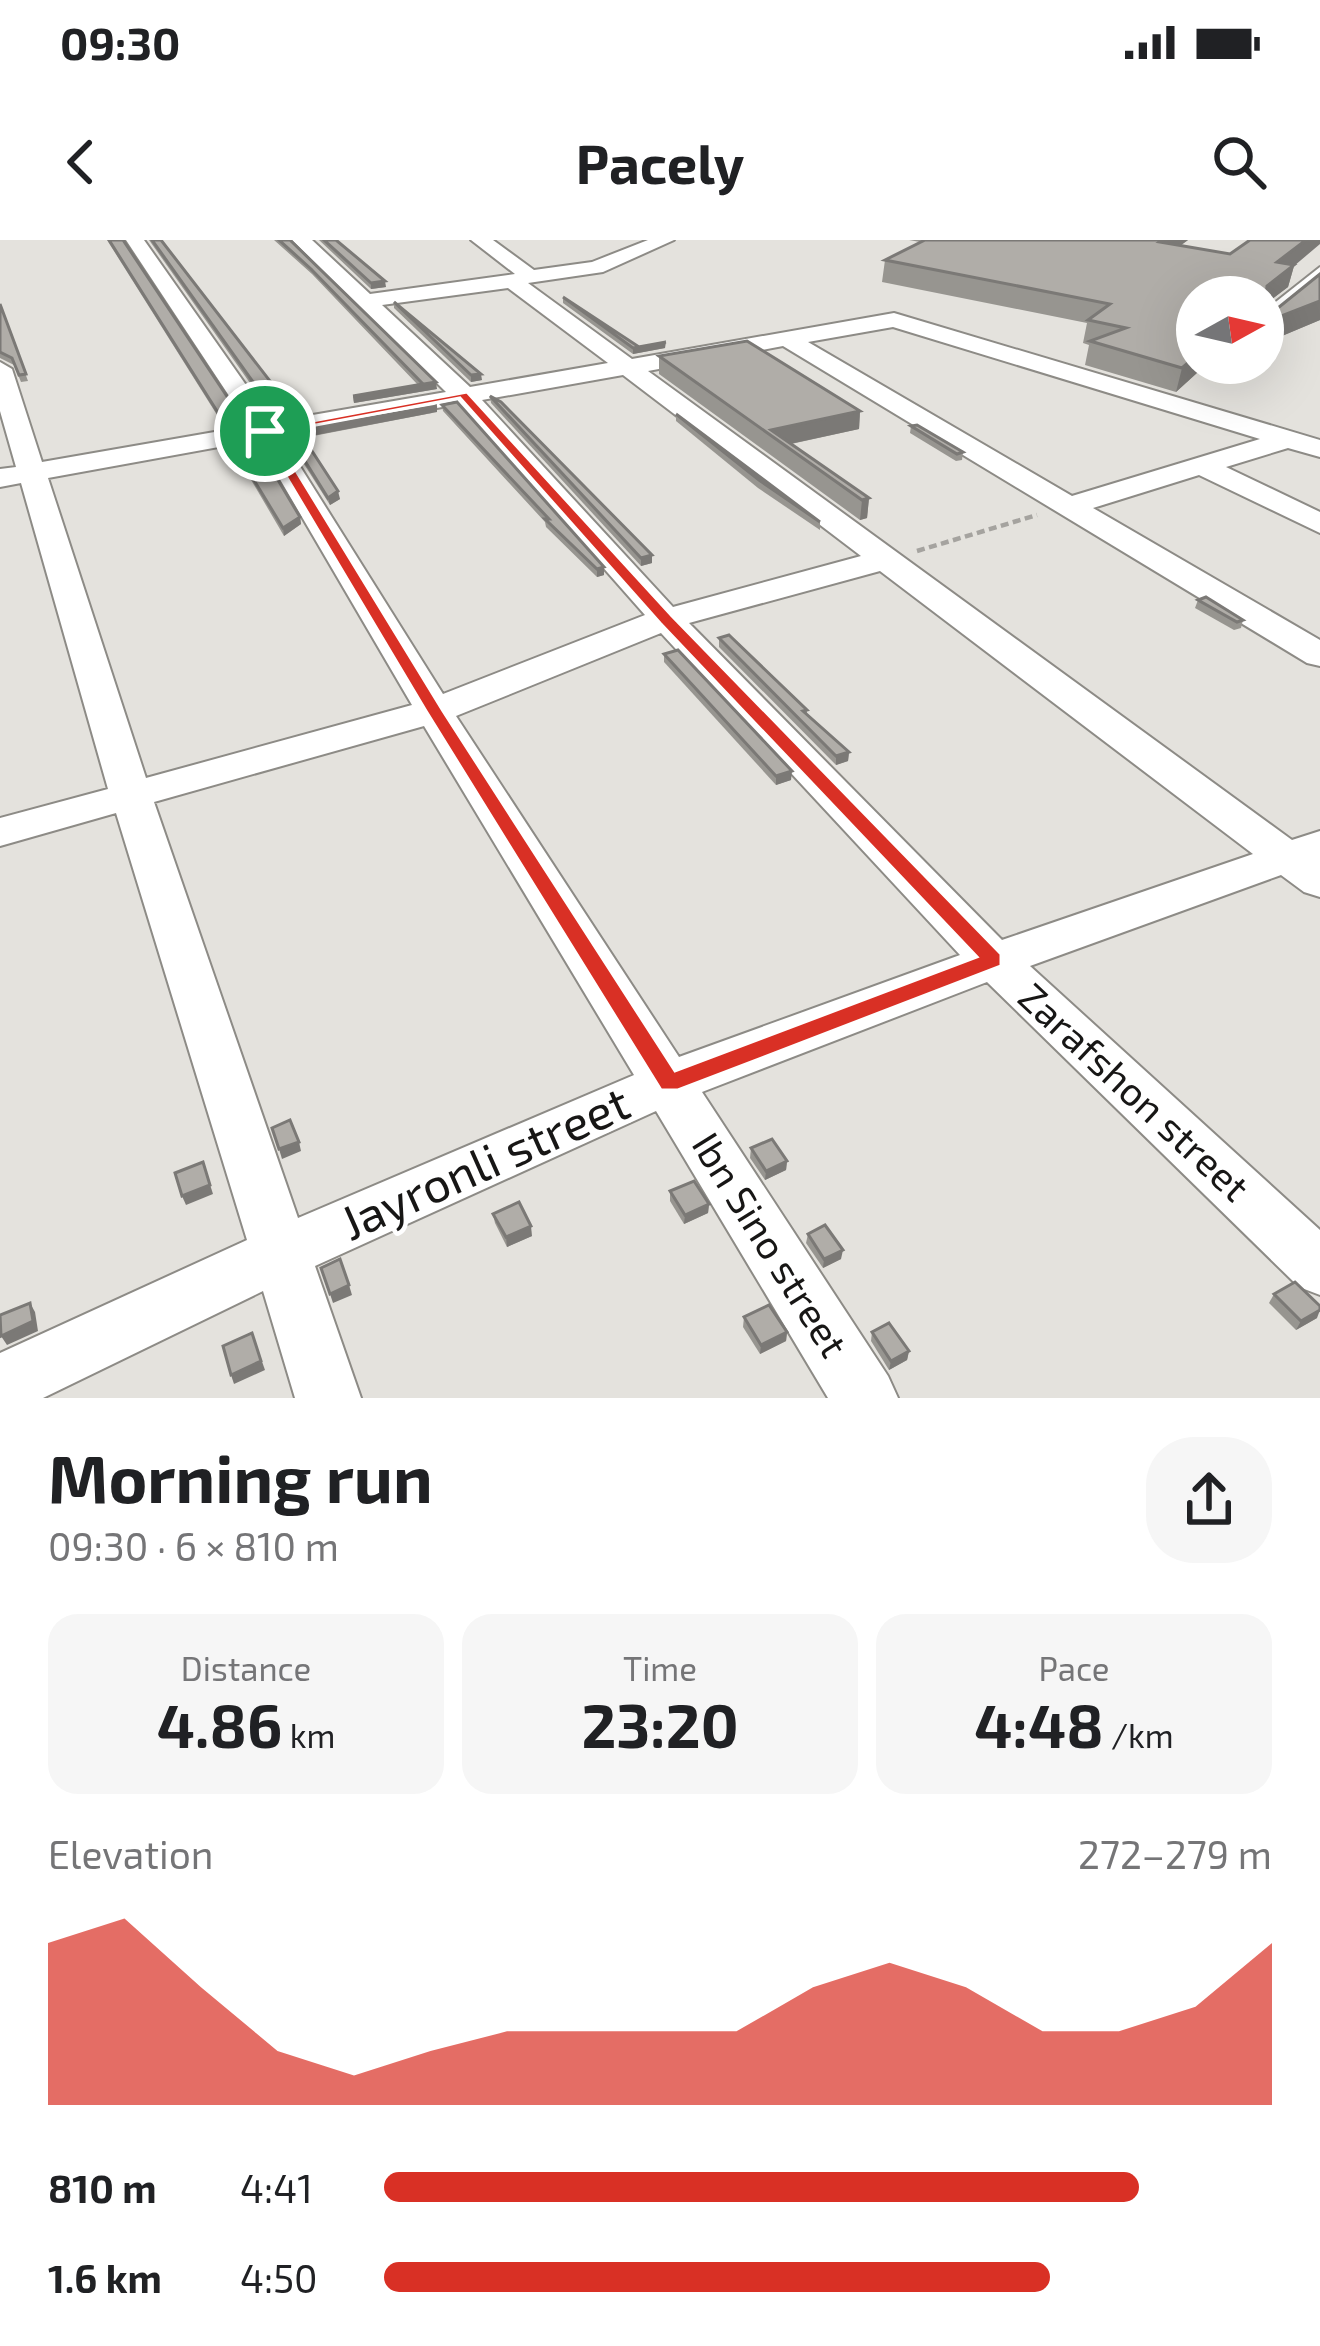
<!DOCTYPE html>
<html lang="en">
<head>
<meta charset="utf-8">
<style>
  body { margin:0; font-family:"Exo 2",sans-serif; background:#f6f6f6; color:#202124; height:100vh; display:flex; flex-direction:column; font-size:45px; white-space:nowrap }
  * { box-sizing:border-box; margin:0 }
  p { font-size:39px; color:#757577 }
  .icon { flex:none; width:66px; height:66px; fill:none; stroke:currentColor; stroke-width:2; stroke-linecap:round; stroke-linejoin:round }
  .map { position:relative; height:1158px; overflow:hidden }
  .panel { display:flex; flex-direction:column; background:#fff; flex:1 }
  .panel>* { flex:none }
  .needle { width:78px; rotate:82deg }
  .tools { position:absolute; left:1176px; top:36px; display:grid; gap:24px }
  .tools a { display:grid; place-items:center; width:108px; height:108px; border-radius:50%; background:#fff; box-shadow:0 12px 48px #0002; font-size:60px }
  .pin { position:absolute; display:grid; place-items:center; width:102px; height:102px; color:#fff; margin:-51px; border:6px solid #fff; border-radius:50%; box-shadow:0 3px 12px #0007 }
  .round { display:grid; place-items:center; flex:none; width:126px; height:126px; border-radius:48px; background:#f6f6f6 }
  .overview { display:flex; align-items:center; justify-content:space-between; height:204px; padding:0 48px }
  h1 { font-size:66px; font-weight:700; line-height:90px }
  .stats { display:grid; grid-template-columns:repeat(3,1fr); gap:18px; height:204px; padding:12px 48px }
  .stats div { display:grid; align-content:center; border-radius:30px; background:#f6f6f6; text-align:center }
  .stats b { font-size:60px; font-weight:700 }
  .stats small { font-size:33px; font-weight:400 }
  .stats p { font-size:33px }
  .chart { height:336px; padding:24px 48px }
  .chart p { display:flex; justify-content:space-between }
  .chart svg { width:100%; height:216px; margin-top:12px; fill:#d93025; opacity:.7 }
  ul { padding:0 48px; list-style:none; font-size:39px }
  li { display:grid; grid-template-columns:192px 144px 1fr; align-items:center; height:90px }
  li i { height:30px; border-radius:15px; background:#d93025 }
  .status { display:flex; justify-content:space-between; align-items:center; height:84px; padding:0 60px; background:#fff; direction:ltr }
  .status svg { height:33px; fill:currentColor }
  header { display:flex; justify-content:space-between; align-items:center; height:156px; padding:0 48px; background:#fff; font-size:54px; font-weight:700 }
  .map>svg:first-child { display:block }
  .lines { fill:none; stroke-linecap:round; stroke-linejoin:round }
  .minor-casing { stroke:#8d8b86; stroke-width:4 }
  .path { stroke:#a5a39f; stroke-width:4.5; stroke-dasharray:8 4.5; stroke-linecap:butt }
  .minor { fill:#fff; fill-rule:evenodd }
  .wall { fill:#979590 }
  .shaded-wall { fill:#7b7976 }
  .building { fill:#b0ada8; stroke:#7b7976; stroke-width:3 }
  .route { fill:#d93025; stroke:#fff; stroke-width:3; fill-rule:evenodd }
  .labels { text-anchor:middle; stroke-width:9; stroke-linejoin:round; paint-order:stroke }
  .street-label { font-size:39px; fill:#171615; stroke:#fff }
  .near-street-label { font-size:48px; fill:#171615; stroke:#fff }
</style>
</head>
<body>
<div class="status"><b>09:30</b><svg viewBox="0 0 49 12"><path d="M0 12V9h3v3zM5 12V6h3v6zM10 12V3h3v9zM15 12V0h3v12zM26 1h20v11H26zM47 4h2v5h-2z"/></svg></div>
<header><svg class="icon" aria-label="back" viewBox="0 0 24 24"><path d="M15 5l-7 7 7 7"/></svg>Pacely<svg class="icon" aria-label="search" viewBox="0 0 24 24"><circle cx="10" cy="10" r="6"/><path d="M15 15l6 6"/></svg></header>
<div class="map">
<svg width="1320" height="1158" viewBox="0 0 1320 1158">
  <rect width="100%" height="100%" fill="#e4e2dd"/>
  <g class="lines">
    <defs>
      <g id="minor">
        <path d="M126 0H144L272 182 446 152 292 0H312L370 54 515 34 471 0H493L534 30 592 22 648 0H674L603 32 528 43 632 119 894 73 1320 200V217L1288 208 1226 227 1320 272V293L1199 235 1093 268 1320 400V426L1307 423 783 106 648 131 1292 600 1320 591V657L1304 652 1281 635 1030 726 1320 990V1055L1299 1047 987 742 702 852 888 1136 898 1158H828L656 871 315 1026 361 1158H295L263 1051 43 1158H0V1113L247 1000 116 573 0 606V578L108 549 21 243 0 247V229L16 227 0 171V122L12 129 42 222 249 186ZM508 48 608 123 470 147 382 65ZM893 87 1260 199 1072 256 808 102ZM623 135 861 316 673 367 482 160ZM459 164 645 375 443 454 281 196ZM257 200 412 465 146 538 48 238ZM880 331 1253 614 1002 700 689 383ZM661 393 960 715 679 817 456 476ZM424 486 634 835 298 978 154 562Z"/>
        <polygon points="1320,27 1320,44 1263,91 1263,72"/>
        <polygon points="1206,123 1232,123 1213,136 1201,129"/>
      </g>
    </defs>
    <use href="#minor" class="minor-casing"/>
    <polyline class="path" points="917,311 1037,275"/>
    <use href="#minor" class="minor"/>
  </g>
  <g class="wall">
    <polygon points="107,0 124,0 241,183 224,186"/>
    <polygon points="149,0 161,0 290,167 291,174 274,177"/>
    <polygon points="274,0 290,0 437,149 354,163 353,156 418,145 312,34"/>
    <polygon points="319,0 336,0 386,47 371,49"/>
    <polygon points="909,0 1188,0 1180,6 1294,26 1288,47 1265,64 1265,68 1273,72 1320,34 1320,80 1263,104 1263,57 1197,57 1198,132 1176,152 1085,125 1089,105 1083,103 1087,83 882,42 885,20 920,2"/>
    <polygon points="563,57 639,107 665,108 633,114 563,63"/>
    <polygon points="394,62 482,140 471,142 394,68"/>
    <polygon points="0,64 28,141 21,142 14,125 0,118"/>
    <polygon points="659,116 860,171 859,189 791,204 869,258 867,278 860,280 659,134"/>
    <polygon points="490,156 652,323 641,326 491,163"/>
    <polygon points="442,165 604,327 604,335 597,337 546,287 545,282 443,171"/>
    <polygon points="437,172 303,198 340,259 330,265 288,199 287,192"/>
    <polygon points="676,174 820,282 820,290 758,248 676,181"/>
    <polygon points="911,186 963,212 962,220 956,221 910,193"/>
    <polygon points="231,202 300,277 301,284 284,296 233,209"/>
    <polygon points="1198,360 1243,380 1241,388 1234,390 1195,368"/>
    <polygon points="719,398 807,470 807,474 849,512 848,521 836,525 719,407"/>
    <polygon points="664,414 791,540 776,545 664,422"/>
    <polygon points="751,908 787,921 786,930 765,940 750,918"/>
    <polygon points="670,951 709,964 708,973 684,984 670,961"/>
    <polygon points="493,974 532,996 507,1007 495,983"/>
    <polygon points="808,994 841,1019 823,1028 806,1003"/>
    <polygon points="1274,1054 1317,1078 1296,1090 1269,1063"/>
    <polygon points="744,1077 787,1092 786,1101 760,1114 743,1087"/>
    <polygon points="872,1092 909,1111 907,1120 889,1130 871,1101"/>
  </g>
  <g class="shaded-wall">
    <polygon points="1164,0 1188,0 1156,23 1160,2"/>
    <polygon points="1306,0 1320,0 1320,4 1294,26 1288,47 1263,66 1267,46 1277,22"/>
    <polygon points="385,41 386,47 371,49 371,43"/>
    <polygon points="1320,61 1320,80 1263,104 1263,83"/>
    <polygon points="666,102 665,108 633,114 633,108"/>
    <polygon points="1197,115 1197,123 1202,123 1198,132 1176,152 1182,128"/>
    <polygon points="481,134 482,140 471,142 471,135"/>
    <polygon points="436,142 437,149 354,163 353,156"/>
    <polygon points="437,166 437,172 300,198 299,191"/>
    <polygon points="290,167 291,174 274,177 273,170"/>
    <polygon points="860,171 859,189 785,205 771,190"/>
    <polygon points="240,176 241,183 224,186 222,179"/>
    <polygon points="338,251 340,259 330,265 328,258"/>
    <polygon points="869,258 867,278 860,280 862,260"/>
    <polygon points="300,277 301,284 284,296 283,288"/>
    <polygon points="652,315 652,323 641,326 641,318"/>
    <polygon points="604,327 604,335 597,337 597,329"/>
    <polygon points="849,512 848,521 836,525 836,516"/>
    <polygon points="792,531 791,540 776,545 776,536"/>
    <polygon points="299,902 301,911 282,919 279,909"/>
    <polygon points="787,921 786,930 765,940 766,931"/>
    <polygon points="206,932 213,954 186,965 182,956"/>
    <polygon points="709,964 708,973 684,984 685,975"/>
    <polygon points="531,986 532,996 507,1007 506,997"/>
    <polygon points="843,1010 841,1019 823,1028 824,1019"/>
    <polygon points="349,1045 352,1055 333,1063 330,1054"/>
    <polygon points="30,1063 35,1072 38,1091 7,1105 1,1096"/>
    <polygon points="1320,1070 1317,1078 1296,1090 1301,1081"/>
    <polygon points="787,1092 786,1101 760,1114 761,1105"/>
    <polygon points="252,1093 265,1130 234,1144 231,1135"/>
    <polygon points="909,1111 907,1120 889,1130 891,1121"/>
  </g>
  <g class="building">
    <polygon points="109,0 123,0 240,176 222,179"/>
    <polygon points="152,0 161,0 290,167 273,170"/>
    <polygon points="279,0 290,0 436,142 353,156 423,144 311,29"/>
    <polygon points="324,0 336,0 385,41 371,43"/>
    <polygon points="925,0 1164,0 1160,2 1230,14 1250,0 1306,0 1277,22 1294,25 1267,46 1265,68 1273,72 1320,34 1320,61 1263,83 1263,57 1197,57 1197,115 1182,128 1090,101 1126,88 1088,80 1110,64 885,20"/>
    <polygon points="563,57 639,107 666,102 633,108"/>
    <polygon points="394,62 481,134 471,135"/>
    <polygon points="0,64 26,134 19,135 12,118 0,112"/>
    <polygon points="747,101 860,171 771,190 869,258 862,260 659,116"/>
    <polygon points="490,156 501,162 652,315 641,318"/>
    <polygon points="457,162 604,327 597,329 545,279 549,279 442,165"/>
    <polygon points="437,166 299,191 338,251 328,258 287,192"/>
    <polygon points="676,174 820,282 759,240"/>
    <polygon points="917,185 963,212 957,214 911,186"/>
    <polygon points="253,198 300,277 283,288 231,202"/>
    <polygon points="1206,357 1243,380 1237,382 1198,360"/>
    <polygon points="729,395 807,470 803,471 849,512 836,516 719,398"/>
    <polygon points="678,410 792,531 776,536 664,414"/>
    <polygon points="290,880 299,902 279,909 272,888"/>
    <polygon points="772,899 787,921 766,931 751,908"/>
    <polygon points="203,922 210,945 182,956 175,933"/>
    <polygon points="694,941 709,964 685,975 670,951"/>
    <polygon points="519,962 531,986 506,997 493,974"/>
    <polygon points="825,985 843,1010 824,1019 808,994"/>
    <polygon points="340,1019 349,1045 330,1054 321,1028"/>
    <polygon points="1295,1042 1320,1066 1320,1070 1301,1081 1274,1054"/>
    <polygon points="30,1063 33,1081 1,1096 0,1075"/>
    <polygon points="769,1065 787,1092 761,1105 744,1077"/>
    <polygon points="889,1083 909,1111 891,1121 872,1092"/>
    <polygon points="252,1093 261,1121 231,1135 223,1106"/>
  </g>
  <path class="route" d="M467 152 672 376 1001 714V726L678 850H661L426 471 259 191ZM460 158 660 383 977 717 675 831 443 471 273 193Z"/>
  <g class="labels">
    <g class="street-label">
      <text transform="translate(1134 852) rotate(43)" y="14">Zarafshon street</text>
      <text transform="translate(770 1005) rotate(58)" y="14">Ibn Sino street</text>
    </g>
    <g class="near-street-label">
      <text transform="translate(485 923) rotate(-24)" y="17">Jayronli street</text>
    </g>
  </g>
</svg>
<div class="tools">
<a><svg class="needle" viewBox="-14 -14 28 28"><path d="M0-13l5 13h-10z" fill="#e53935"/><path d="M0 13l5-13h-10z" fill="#757577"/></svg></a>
</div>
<div class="pin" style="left:265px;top:191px;background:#1e9e55"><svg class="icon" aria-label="arrive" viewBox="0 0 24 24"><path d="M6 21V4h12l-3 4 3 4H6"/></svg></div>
</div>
<section class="panel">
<div class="overview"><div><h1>Morning run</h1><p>09:30 · 6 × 810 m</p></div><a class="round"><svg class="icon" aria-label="share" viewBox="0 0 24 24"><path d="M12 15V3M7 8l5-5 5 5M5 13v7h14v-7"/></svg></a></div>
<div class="stats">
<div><p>Distance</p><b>4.86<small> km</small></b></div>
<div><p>Time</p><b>23:20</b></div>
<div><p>Pace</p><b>4:48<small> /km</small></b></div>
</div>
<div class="chart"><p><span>Elevation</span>272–279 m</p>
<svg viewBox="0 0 160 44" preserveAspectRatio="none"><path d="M0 44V11L10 6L20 20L30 33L40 38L50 33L60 29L70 29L80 29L90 29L100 20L110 15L120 20L130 29L140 29L150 24L160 11V44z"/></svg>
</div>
<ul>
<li><b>810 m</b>4:41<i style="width:85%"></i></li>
<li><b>1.6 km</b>4:50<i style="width:75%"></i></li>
</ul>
</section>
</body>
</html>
